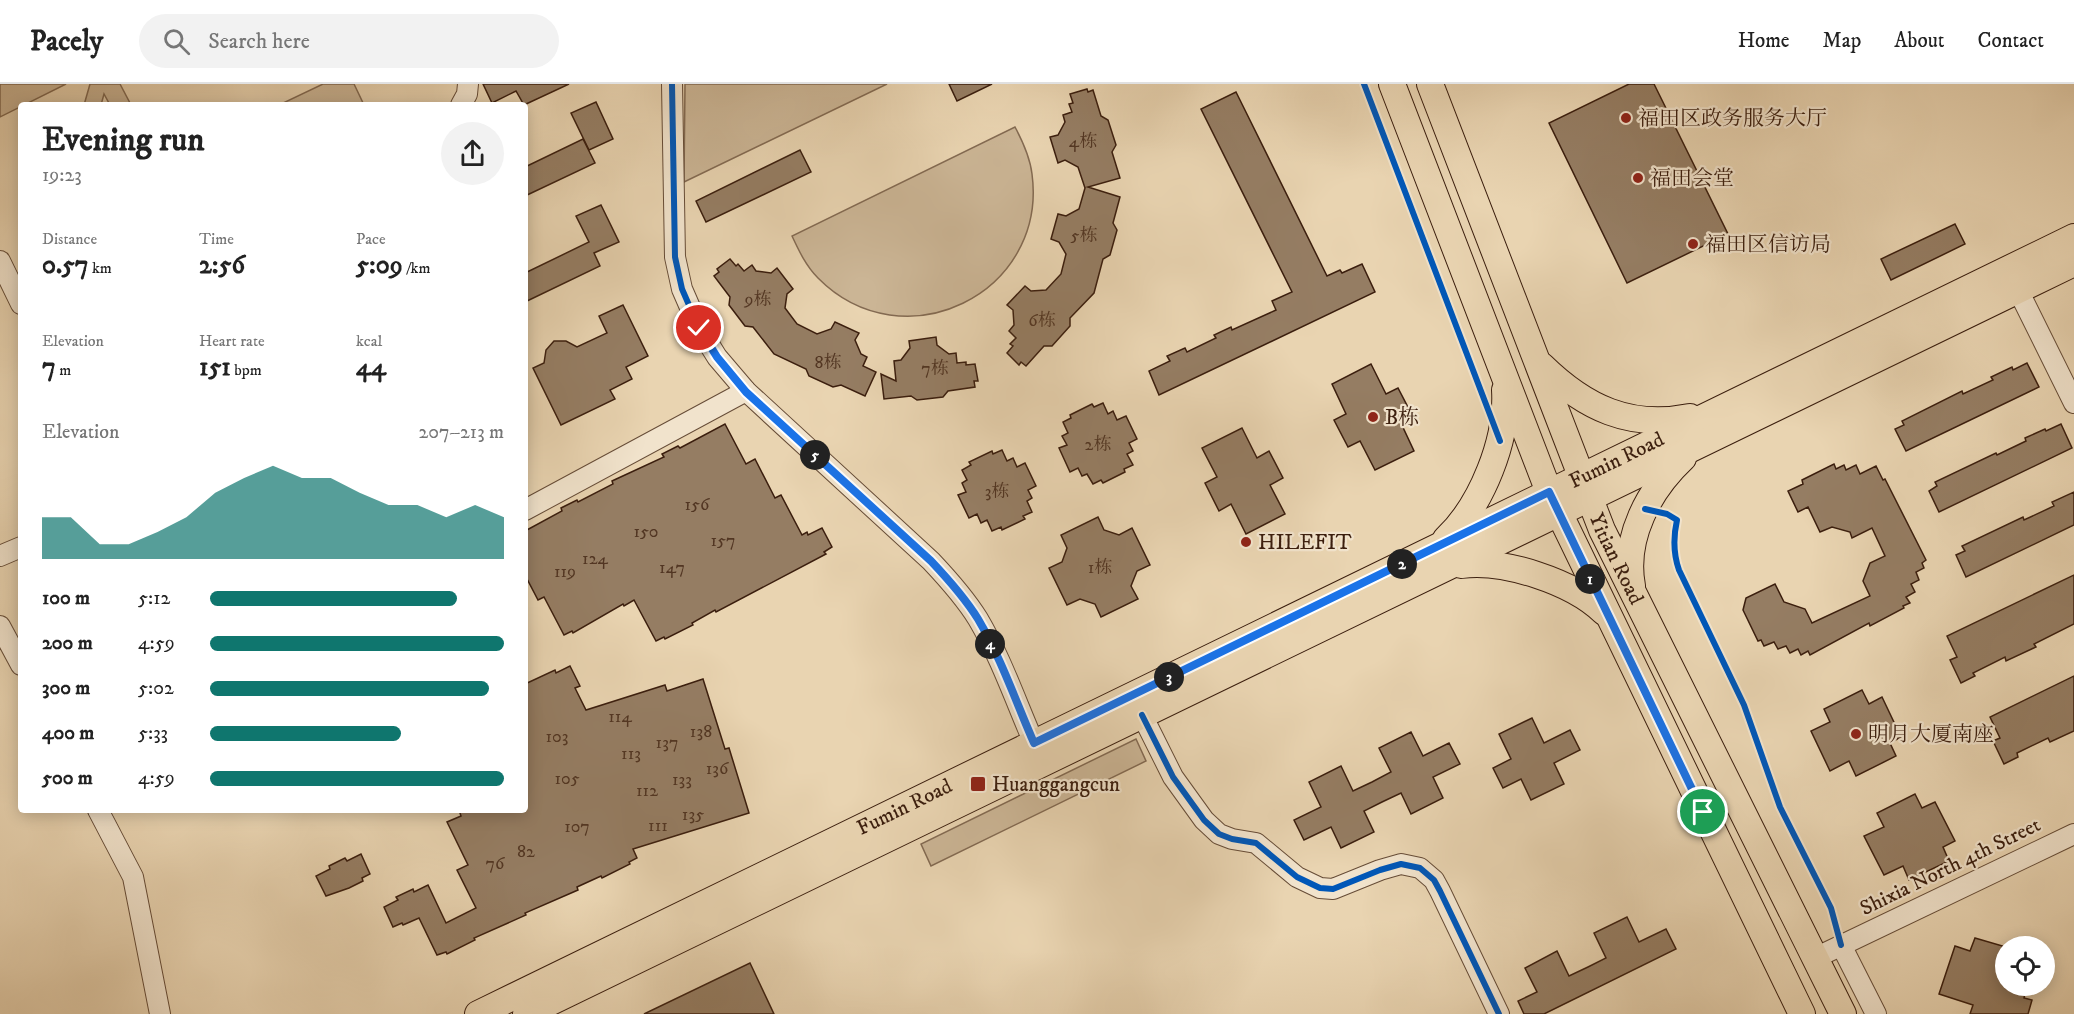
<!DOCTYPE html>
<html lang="en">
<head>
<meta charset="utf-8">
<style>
  body { margin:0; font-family:"IM FELL DW Pica","Noto Serif SC",serif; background:#f2f2f2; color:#222; height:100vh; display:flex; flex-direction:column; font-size:22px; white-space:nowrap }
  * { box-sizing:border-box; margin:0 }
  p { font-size:20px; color:#767676 }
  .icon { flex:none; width:33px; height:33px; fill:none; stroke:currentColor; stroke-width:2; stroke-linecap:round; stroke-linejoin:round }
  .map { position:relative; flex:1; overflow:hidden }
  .panel { position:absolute; left:18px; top:18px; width:510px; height:711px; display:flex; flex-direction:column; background:#fff; border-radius:6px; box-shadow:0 3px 15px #0003 }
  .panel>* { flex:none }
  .controls { position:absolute; left:1995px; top:852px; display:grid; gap:12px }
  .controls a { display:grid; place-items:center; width:60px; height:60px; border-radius:50%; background:#fff; box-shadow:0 3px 15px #0003; font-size:30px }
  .pin { position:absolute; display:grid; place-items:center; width:51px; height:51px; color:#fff; margin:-26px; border:3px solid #fff; border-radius:50%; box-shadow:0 2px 6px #0007 }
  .km { position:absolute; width:30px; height:30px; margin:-15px; border-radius:50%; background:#222; color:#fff; font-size:16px; line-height:30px; text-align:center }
  .round { display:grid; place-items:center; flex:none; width:63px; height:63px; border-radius:32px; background:#f2f2f2 }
  .headline { display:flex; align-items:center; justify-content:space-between; height:102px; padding:0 24px }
  h1 { font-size:33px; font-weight:700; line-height:45px }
  .figures { display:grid; grid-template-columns:repeat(3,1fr); gap:9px; height:102px; padding:6px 24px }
  .figures div { display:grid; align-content:center }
  .figures b { font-size:26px; font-weight:700 }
  .figures small { font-size:16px; font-weight:400 }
  .figures p { font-size:16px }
  .chart { height:168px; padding:12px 24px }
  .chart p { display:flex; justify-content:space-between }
  .chart svg { width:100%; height:108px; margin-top:6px; fill:#0f766e; opacity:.7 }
  ul { padding:0 24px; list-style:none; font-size:20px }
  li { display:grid; grid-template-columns:96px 72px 1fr; align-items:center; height:45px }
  li i { height:15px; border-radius:8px; background:#0f766e }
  header { display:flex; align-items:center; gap:36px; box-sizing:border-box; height:84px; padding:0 30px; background:#fff; border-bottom:2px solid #e0e0e0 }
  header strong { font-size:28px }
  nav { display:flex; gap:33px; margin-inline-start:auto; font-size:21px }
  .search { width:420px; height:54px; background:#f2f2f2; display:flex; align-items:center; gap:15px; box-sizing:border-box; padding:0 21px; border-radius:33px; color:#767676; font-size:22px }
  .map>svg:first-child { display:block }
  .green { fill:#cbb595; stroke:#836a52; stroke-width:1.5 }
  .building { fill:#957d63; stroke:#3b1e0e; stroke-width:1.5 }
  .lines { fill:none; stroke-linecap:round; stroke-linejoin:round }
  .minor-casing { stroke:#664c37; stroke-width:22 }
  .major-casing { stroke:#3b1e0e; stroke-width:28 }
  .minor { stroke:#f1e3cc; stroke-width:20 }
  .major { stroke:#e9d4b1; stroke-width:26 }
  .cycleway-casing { stroke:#f1e3cc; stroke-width:10 }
  .cycleway { stroke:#0057b8; stroke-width:6 }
  .route-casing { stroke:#fff; stroke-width:12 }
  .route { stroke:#1a73e8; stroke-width:8 }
  .poi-dot { fill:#8f2418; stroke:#f1e3cc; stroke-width:2 }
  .labels { text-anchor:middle; stroke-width:4.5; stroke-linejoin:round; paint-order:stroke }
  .number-label { font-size:18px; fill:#523623 }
  .poi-label { font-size:21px; fill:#3b1e0e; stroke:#f1e3cc; text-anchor:start }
  .street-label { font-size:21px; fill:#3b1e0e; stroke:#f1e3cc }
</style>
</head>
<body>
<header>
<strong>Pacely</strong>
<div class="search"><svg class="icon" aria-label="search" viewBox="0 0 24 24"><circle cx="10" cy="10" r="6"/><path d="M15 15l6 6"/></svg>Search here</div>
<nav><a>Home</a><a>Map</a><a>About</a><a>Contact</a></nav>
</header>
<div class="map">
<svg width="2074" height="930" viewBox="0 0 2074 930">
  <rect width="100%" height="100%" fill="#e9d4b1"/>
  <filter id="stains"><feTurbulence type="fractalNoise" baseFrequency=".00333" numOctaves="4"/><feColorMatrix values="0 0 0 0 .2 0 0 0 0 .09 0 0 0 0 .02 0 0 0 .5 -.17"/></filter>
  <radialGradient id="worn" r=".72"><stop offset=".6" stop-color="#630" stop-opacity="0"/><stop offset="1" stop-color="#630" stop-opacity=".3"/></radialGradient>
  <g class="green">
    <polygon points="0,0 66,0 0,33"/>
    <polygon points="90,0 120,0 131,21 110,21 104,10 101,21 84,21"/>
    <polygon points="323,0 354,0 364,21 284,21 283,19"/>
    <polygon points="685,0 887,0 684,98"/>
    <path d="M1015 43C1023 58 1030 73 1032 90 1048 210 903 280 818 194 806 182 799 167 792 152Z"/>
    <polygon points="1136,655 1146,677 931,782 921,760"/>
  </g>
  <g class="building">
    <polygon points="483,0 569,0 524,21 516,7 492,19"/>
    <polygon points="949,0 992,0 957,17"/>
    <polygon points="1629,0 1654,0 1728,150 1627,199 1549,39"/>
    <polygon points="1087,5 1088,8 1093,6 1101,32 1108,36 1116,61 1112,68 1120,94 1088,103 1120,113 1113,139 1117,146 1110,171 1103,175 1094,209 1070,234 1070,242 1052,262 1044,262 1026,282 1021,278 1019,281 1007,269 1013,262 1010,260 1016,254 1009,247 1014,241 1013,226 1007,221 1025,202 1031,207 1046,206 1061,190 1066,170 1059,158 1051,155 1058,130 1066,132 1079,125 1085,104 1078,83 1065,76 1058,79 1050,53 1058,51 1065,38 1063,31 1072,28 1069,20 1073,19 1070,10"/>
    <polygon points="1236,8 1327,192 1340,186 1342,189 1362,180 1375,208 1159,311 1149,287 1170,277 1167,272 1185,264 1187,268 1216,254 1214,251 1231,243 1232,246 1276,226 1272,217 1292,208 1201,25"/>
    <polygon points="596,18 613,55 589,66 571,29"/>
    <polygon points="583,55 595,79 525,112 525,83"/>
    <polygon points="800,66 811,88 706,138 696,117"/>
    <polygon points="601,121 619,158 594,169 600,182 525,218 525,189 589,158 576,132"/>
    <polygon points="1955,140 1965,160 1891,196 1881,175"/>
    <polygon points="730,175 736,182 738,180 744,187 752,181 756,187 771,189 777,184 793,205 787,210 785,224 797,240 817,250 831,245 835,238 859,249 855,256 861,270 867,273 863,282 876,288 865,312 841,301 833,303 809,292 806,285 774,270 753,243 745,242 729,221 730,213 714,192 719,188 717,185"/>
    <polygon points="623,221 648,272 626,283 632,295 610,306 615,315 561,341 533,284 544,279 546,266 554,257 566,257 577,263 607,249 599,232"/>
    <polygon points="936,253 937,261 949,270 956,269 957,279 966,278 966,281 975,280 978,297 974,297 975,303 948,307 943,313 917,316 911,312 884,315 881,290 896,297 894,277 901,276 910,264 909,257"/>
    <polygon points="2027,279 2039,303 1906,367 1895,345 1904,341 1902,337 1962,307 1963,310 1993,296 1991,293 2012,283 2013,286"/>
    <polygon points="1371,280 1386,310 1398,304 1412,331 1400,337 1414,367 1375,386 1360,357 1348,363 1334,336 1346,330 1332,300"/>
    <polygon points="1103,319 1108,330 1113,327 1117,336 1126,332 1137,355 1129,359 1133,367 1127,370 1133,381 1124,385 1125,388 1103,399 1101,396 1093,400 1087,390 1082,392 1078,384 1070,388 1059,364 1067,361 1062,352 1068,349 1063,338 1071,334 1070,331 1092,320 1094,323"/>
    <polygon points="725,340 746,380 755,375 775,414 781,411 802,451 807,448 808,451 822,444 832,463 824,468 826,470 716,528 715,526 692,539 693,541 665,555 664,553 656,557 634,516 624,522 623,520 573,549 572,547 564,551 544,513 538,516 525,491 525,447 562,427 561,424 577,416 578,418 613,400 612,397 664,373 662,370 678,362 680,364"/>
    <polygon points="2061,340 2072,364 1939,428 1929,407 1937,402 1935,398 1996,369 1997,371 2026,357 2025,354 2045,345 2046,347"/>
    <polygon points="1242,344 1257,374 1269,367 1283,394 1270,401 1285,430 1246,450 1231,420 1219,427 1205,399 1217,393 1202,364"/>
    <polygon points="1002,366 1007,377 1013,374 1017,383 1025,379 1036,402 1028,406 1032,414 1027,417 1032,428 1023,432 1025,435 1002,446 1001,443 992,447 987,436 981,439 977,430 969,434 958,411 966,408 962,399 967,396 962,386 971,381 969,378 992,367 993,370"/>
    <polygon points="1834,380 1836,385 1844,381 1846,386 1856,381 1860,390 1876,382 1883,396 1885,395 1926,476 1922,479 1924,484 1916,488 1919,496 1911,500 1915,508 1906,513 1910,519 1903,522 1904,524 1870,542 1869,539 1810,571 1808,567 1801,571 1798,565 1790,569 1786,562 1778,565 1774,558 1764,562 1761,556 1758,557 1743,526 1746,514 1775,500 1784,518 1805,525 1812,539 1870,512 1863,497 1870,479 1885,472 1872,444 1852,454 1850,448 1832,443 1820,448 1808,423 1798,428 1788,407 1803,400 1802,396"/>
    <polygon points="2074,408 2074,441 1966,493 1956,471 1965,467 1962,462 2023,433 2024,436 2054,422 2052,418"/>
    <polygon points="1098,433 1104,446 1119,451 1132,444 1150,481 1137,487 1131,502 1138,515 1101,533 1095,520 1080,515 1067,521 1049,484 1062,478 1067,464 1061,451"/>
    <polygon points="2074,491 2074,540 2034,560 2036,563 2006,577 2005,573 1973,589 1975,592 1961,599 1950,576 1957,573 1947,552"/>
    <polygon points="570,582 580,602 575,604 586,626 665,601 667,607 703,595 725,665 729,664 749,729 633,765 637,774 629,778 630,780 602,794 601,792 577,803 578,806 525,829 526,831 474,854 475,856 447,870 446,868 437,871 419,834 403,841 402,839 393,843 384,823 398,816 396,813 413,805 414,808 428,801 446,839 476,824 457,786 468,781 447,738 461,732 459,726 525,726 525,600 555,586 556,589"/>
    <polygon points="2074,592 2074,647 2050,658 2048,654 2017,669 2018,673 2004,680 1993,657 2000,654 1990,633"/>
    <polygon points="1862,606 1869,620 1882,613 1901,653 1890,659 1896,672 1856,692 1849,677 1830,687 1811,647 1830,638 1824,625"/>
    <polygon points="1532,634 1544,659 1570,646 1580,666 1554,679 1564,700 1531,716 1521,695 1503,704 1493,684 1511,675 1499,650"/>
    <polygon points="1411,648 1423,672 1449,659 1460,680 1433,693 1443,714 1411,730 1401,709 1382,718 1364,727 1374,748 1341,764 1331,743 1304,756 1294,736 1321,723 1309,698 1341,682 1353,707 1372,698 1391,688 1379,664"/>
    <polygon points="1915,710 1922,724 1935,718 1955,757 1943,763 1949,777 1909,796 1903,782 1884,791 1864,752 1884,743 1877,729"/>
    <polygon points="361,770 370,790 362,794 363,797 349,804 326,812 316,792 330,785 329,782 345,774 347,777"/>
    <polygon points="1627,833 1639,858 1666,845 1676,865 1544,930 1524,930 1518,917 1537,908 1525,884 1557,867 1569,892 1588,883 1606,874 1594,849"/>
    <polygon points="1975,854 2006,863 2006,902 2014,902 2026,905 2024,914 2032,916 2028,930 1970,930 1973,921 1939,910 1955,862 1970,867"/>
    <polygon points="750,879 774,930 644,930"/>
  </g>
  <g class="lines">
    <defs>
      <g id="minor">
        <path d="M672 0 675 173 682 205 699 244 717 273 746 307 931 477C948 495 965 514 978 535 1001 574 1016 618 1034 659"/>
        <polyline points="461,21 467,10 468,0"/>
        <polyline points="0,177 21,220"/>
        <polyline points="2018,206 2074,319"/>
        <polyline points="525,426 746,307"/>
        <polyline points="0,472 21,463"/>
        <polyline points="0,542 21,581"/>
        <polyline points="1142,631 1173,693 1204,736 1219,750 1232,755 1256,759 1297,793 1320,804 1333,805 1380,786 1401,780 1420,784 1434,796 1440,807 1499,930"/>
        <polyline points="98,726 133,793 160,930"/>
        <polyline points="1841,861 1876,930"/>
        <polyline points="1815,874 2074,750"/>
      </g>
      <g id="major">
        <polyline points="1392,0 1549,408 1802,930"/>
        <path id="s1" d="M1430 0 1602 446 1843 930"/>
        <path d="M1542 282C1585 324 1630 345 1690 333"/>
        <path d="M1446 455C1482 421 1508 355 1505 306"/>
        <path d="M1461 481C1504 475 1573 498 1604 528"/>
        <path d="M1632 502C1623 454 1649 406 1683 374"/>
        <path id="s2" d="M478 930 2074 153"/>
        <polyline points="526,930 2074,179"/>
      </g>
    </defs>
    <use href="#minor" class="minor-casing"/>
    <use href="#major" class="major-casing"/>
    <use href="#minor" class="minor"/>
    <use href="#major" class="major"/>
    <defs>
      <g id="cycleway">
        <path d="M672 0 675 173 682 205 699 244 717 273 746 307 931 477C948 495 965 514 978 535 1001 574 1016 618 1034 659"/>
        <polyline points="1364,0 1500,357"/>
        <path d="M1645 425 1667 430 1677 436C1673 454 1673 469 1679 486L1744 621 1780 723 1831 824 1841 861"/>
        <polyline points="1142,631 1173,693 1204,736 1219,750 1232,755 1256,759 1297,793 1320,804 1333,805 1380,786 1401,780 1420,784 1434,796 1440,807 1499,930"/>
      </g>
    </defs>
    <use href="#cycleway" class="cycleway-casing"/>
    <use href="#cycleway" class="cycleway"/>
  </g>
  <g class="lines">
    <defs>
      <path id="route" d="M699 244 717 273 746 308 931 477C948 495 965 514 978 535 1001 574 1016 618 1034 659L1549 408 1703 728"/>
    </defs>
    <use href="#route" class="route-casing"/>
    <use href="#route" class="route"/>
  </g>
  <g class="poi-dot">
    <circle cx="1626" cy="34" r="6"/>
    <circle cx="1638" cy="94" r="6"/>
    <circle cx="1693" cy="160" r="6"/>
    <circle cx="1373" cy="333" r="6"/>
    <circle cx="1246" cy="458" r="6"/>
    <circle cx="1856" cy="650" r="6"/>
    <rect x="970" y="692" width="16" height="16" rx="3"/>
  </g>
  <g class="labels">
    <g class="number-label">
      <text x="1083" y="63">4栋</text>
      <text x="1084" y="157">5栋</text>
      <text x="758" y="221">9栋</text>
      <text x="1042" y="242">6栋</text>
      <text x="828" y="284">8栋</text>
      <text x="935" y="290">7栋</text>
      <text x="1098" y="366">2栋</text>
      <text x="997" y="413">3栋</text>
      <text x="697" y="426">156</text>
      <text x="646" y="453">150</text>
      <text x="723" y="462">157</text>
      <text x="595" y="480">124</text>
      <text x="672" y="489">147</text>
      <text x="1100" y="489">1栋</text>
      <text x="565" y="493">119</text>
      <text x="620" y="638">114</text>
      <text x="701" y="653">138</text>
      <text x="557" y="658">103</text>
      <text x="667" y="664">137</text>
      <text x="631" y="675">113</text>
      <text x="717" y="690">136</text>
      <text x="567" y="700">105</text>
      <text x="682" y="701">133</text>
      <text x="647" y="712">112</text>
      <text x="693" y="736">135</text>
      <text x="658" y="747">111</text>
      <text x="577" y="748">107</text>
      <text x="526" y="773">82</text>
      <text x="495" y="785">76</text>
    </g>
    <g class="poi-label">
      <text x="1638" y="41">福田区政务服务大厅</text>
      <text x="1650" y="101">福田会堂</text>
      <text x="1705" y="167">福田区信访局</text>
      <text x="1385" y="340">B栋</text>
      <text x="1258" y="465">HILEFIT</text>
      <text x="1868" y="657">明月大厦南座</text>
      <text x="992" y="707">Huanggangcun</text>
    </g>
    <g class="street-label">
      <text dy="7" stroke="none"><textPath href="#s2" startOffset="1266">Fumin Road</textPath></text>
      <text dy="7" stroke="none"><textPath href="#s1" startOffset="510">Yitian Road</textPath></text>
      <text dy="7" stroke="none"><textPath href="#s2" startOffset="474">Fumin Road</textPath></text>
      <text transform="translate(1950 782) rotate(-26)" y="7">Shixia North 4th Street</text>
    </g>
  </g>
  <rect width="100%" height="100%" filter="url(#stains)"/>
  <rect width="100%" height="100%" fill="url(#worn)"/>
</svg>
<div class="controls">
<a><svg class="icon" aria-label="locate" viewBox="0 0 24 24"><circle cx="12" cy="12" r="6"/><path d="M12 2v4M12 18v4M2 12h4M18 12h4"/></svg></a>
</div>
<div class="pin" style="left:1703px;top:728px;background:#1e9e55"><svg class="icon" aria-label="arrive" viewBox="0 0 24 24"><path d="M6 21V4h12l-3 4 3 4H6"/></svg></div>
<div class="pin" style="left:699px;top:244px;background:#d93025"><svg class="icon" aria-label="check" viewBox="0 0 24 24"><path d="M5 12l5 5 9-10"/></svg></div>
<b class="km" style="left:1590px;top:495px">1</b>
<b class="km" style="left:1402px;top:480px">2</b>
<b class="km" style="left:1169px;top:593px">3</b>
<b class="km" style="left:990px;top:560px">4</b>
<b class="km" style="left:815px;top:371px">5</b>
<section class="panel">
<div class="headline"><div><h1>Evening run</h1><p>19:23</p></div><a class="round"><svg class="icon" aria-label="share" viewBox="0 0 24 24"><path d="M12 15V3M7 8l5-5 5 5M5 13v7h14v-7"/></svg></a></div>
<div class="figures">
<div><p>Distance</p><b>0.57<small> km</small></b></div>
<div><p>Time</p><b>2:56</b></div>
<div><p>Pace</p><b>5:09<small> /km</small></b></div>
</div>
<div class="figures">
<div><p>Elevation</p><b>7<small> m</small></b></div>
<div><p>Heart rate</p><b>151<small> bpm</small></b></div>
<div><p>kcal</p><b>44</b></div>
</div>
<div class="chart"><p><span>Elevation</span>207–213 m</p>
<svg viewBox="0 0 160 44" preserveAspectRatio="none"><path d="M0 44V27L10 27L20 38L30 38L40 33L50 27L60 17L70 11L80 6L90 11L100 11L110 17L120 22L130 22L140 27L150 22L160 27V44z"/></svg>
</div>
<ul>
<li><b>100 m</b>5:12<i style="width:84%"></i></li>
<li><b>200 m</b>4:59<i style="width:100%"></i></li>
<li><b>300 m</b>5:02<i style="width:95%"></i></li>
<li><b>400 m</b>5:33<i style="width:65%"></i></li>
<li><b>500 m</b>4:59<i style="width:100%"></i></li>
</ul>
</section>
</div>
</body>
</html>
